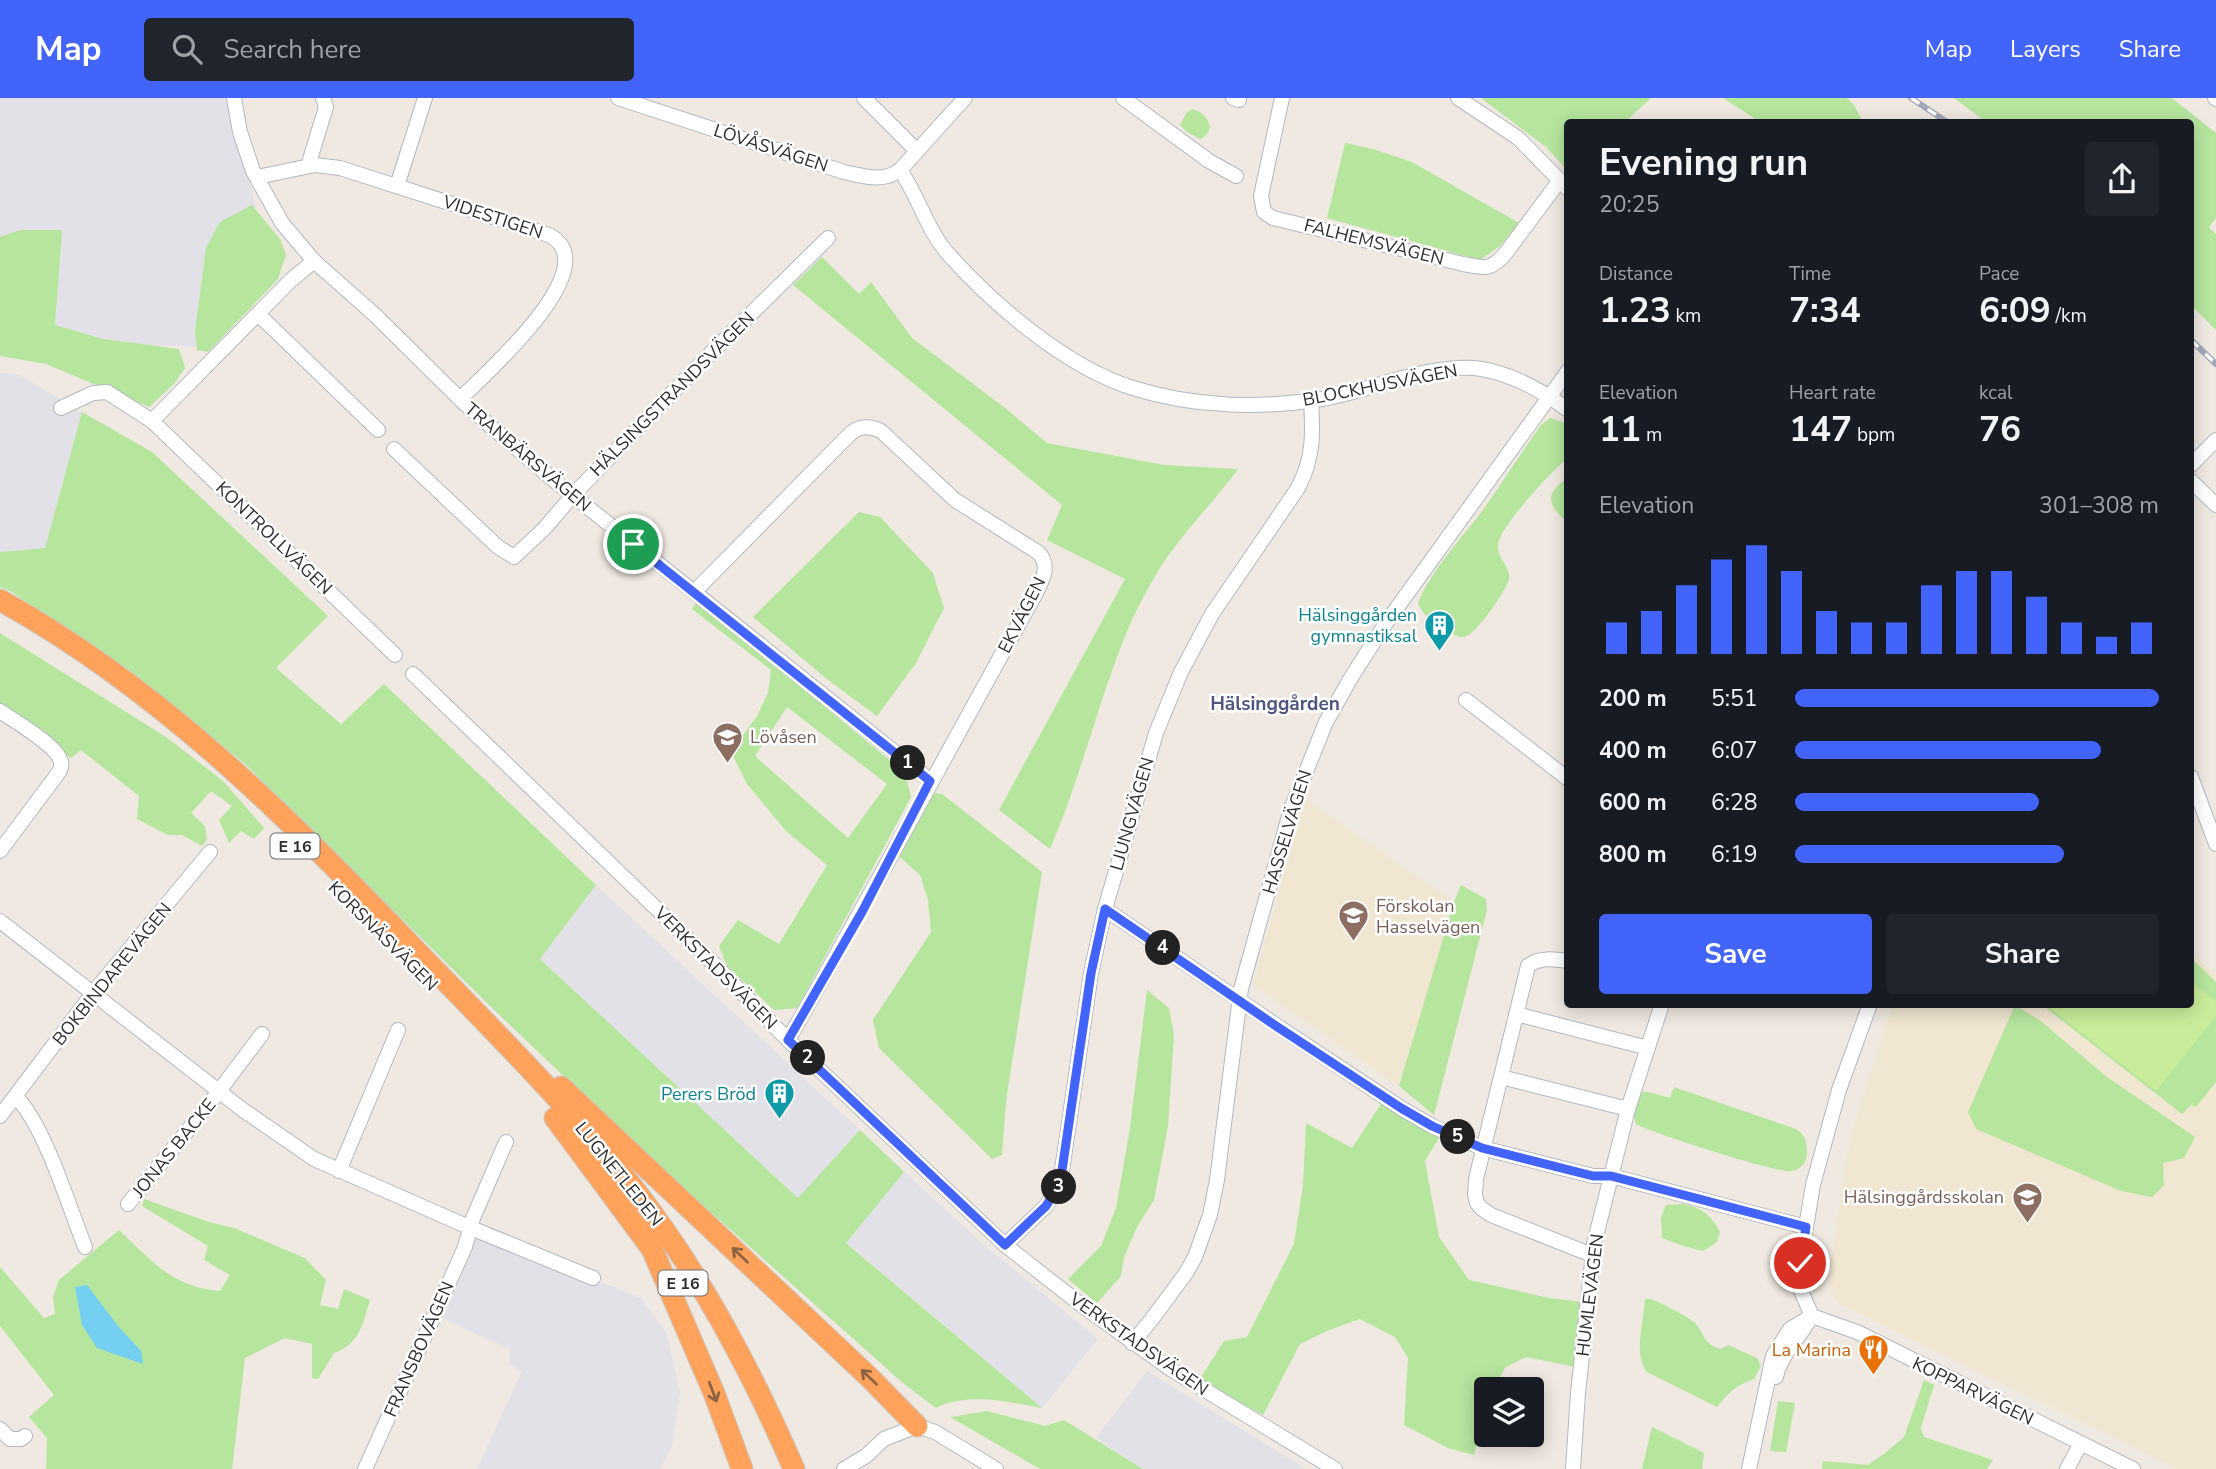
<!DOCTYPE html>
<html lang="en">
<head>
<meta charset="utf-8">
<style>
  body { margin:0; font-family:"Nunito Sans",sans-serif; background:#20242c; color:#f1f3f6; height:100vh; display:flex; flex-direction:column; font-size:26px; white-space:nowrap }
  * { box-sizing:border-box; margin:0 }
  p { font-size:23px; color:#9ea1a6 }
  .icon { flex:none; width:38px; height:38px; fill:none; stroke:currentColor; stroke-width:2; stroke-linecap:round; stroke-linejoin:round }
  .map { position:relative; flex:1; overflow:hidden }
  .side { position:absolute; left:1564px; top:21px; width:630px; height:889px; display:flex; flex-direction:column; background:#171b24; border-radius:7px; box-shadow:0 4px 18px #0003 }
  .side>* { flex:none }
  .controls { position:absolute; left:1474px; top:1279px; display:grid; gap:14px }
  .controls a { display:grid; place-items:center; width:70px; height:70px; border-radius:7px; background:#171b24; box-shadow:0 4px 18px #0003; font-size:35px }
  .pin { position:absolute; display:grid; place-items:center; width:60px; height:60px; color:#fff; margin:-30px; border:4px solid #fff; border-radius:50%; box-shadow:0 2px 7px #0007 }
  .km { position:absolute; width:35px; height:35px; margin:-18px; border-radius:50%; background:#222; color:#fff; font-size:19px; line-height:35px; text-align:center }
  .round { display:grid; place-items:center; flex:none; width:74px; height:74px; border-radius:7px; background:#20242c }
  .summary { display:flex; align-items:center; justify-content:space-between; height:119px; padding:0 35px }
  h1 { font-size:38px; font-weight:700; line-height:52px }
  .figures { display:grid; grid-template-columns:repeat(3,1fr); gap:10px; height:119px; padding:7px 35px }
  .figures div { display:grid; align-content:center }
  .figures b { font-size:35px; font-weight:700 }
  .figures small { font-size:19px; font-weight:400 }
  .figures p { font-size:19px }
  .chart { height:196px; padding:14px 35px }
  .chart p { display:flex; justify-content:space-between }
  .chart svg { width:100%; height:126px; margin-top:7px; stroke:#4264fb; stroke-width:6 }
  .cta { display:flex; gap:14px; margin-top:auto; padding:14px 35px }
  .cta a { flex:1; height:80px; border-radius:7px; background:#4264fb; color:#fff; font-size:28px; font-weight:700; line-height:80px; text-align:center }
  .cta a+a { background:#20242c; color:#f1f3f6 }
  ul { padding:0 35px; list-style:none; font-size:23px }
  li { display:grid; grid-template-columns:112px 84px 1fr; align-items:center; height:52px }
  li i { height:18px; border-radius:9px; background:#4264fb }
  header { display:flex; align-items:center; gap:42px; box-sizing:border-box; height:98px; padding:0 35px; background:#4264fb; color:#fff }
  header strong { font-size:33px }
  nav { display:flex; gap:38px; margin-inline-start:auto; font-size:24px }
  .search { width:490px; height:63px; background:#20242c; display:flex; align-items:center; gap:18px; box-sizing:border-box; padding:0 24px; border-radius:7px; color:#9ea1a6; font-size:26px }
  .map>svg:first-child { display:block }
  .industrial { fill:#e3e1e8 }
  .education { fill:#f0e6d1 }
  .green { fill:#b6e59e; fill-rule:evenodd }
  .pitch { fill:#c9ec9a }
  .water { fill:#75cff0 }
  .lines { fill:none; stroke-linecap:round; stroke-linejoin:round }
  .minor-casing { stroke:#b4b7c1; stroke-width:16 }
  .highway-casing { stroke:#c9c9c9; stroke-width:23 }
  .minor { stroke:#fff; stroke-width:14 }
  .highway { stroke:#ffa35c; stroke-width:21 }
  .rail-casing { stroke:#a3a6b8; stroke-width:6 }
  .rail { stroke:#fff; stroke-width:3.5; stroke-dasharray:10; stroke-linecap:butt }
  .oneway { stroke:#8c6343 }
  .route-casing { stroke:#fff; stroke-width:14 }
  .route { stroke:#4264fb; stroke-width:9 }
  .labels { text-anchor:middle; stroke-width:5; stroke-linejoin:round; paint-order:stroke }
  .shield { fill:#fff; stroke:#6d6d6d; stroke-width:2 }
  .shield-label { font-size:16px; font-weight:bold; fill:#2e2e2e }
  .street-label { font-size:18px; fill:#2e2e2e; stroke:#fff }
  .culture-label { font-size:18px; fill:#0d838f; stroke:#fff; text-anchor:end }
  .education-label { font-size:18px; fill:#785e54; stroke:#fff; text-anchor:start }
  .food-label { font-size:18px; fill:#c56008; stroke:#fff; text-anchor:end }
  .neighbourhood-label { font-size:19px; font-weight:bold; fill:#4d5680; stroke:#fff }
</style>
</head>
<body>
<header>
<strong>Map</strong>
<div class="search"><svg class="icon" aria-label="search" viewBox="0 0 24 24"><circle cx="10" cy="10" r="6"/><path d="M15 15l6 6"/></svg>Search here</div>
<nav><a>Map</a><a>Layers</a><a>Share</a></nav>
</header>
<div class="map">
<svg width="2216" height="1371" viewBox="0 0 2216 1371">
  <rect width="100%" height="100%" fill="#efe9e1"/>
  <g class="industrial">
    <polygon points="0,0 230,0 256,110 203,249 0,241"/>
    <polygon points="0,275 19,277 82,314 45,450 0,454"/>
    <polygon points="596,787 975,1139 1098,1241 1042,1310 846,1144 540,861"/>
    <polygon points="478,1134 641,1200 667,1236 680,1295 672,1348 660,1371 477,1371 522,1273 510,1267 510,1251 443,1221"/>
    <polygon points="1147,1273 1306,1371 1143,1371 1096,1340"/>
  </g>
  <g class="education">
    <polygon points="1305,701 1454,804 1399,988 1253,887"/>
    <polygon points="2191,854 2216,876 2216,1371 2177,1371 1837,1204 1829,1187 1845,1065 1857,1017 1893,907 2191,906"/>
  </g>
  <g class="green">
    <polygon points="1481,0 1651,0 1625,24 1568,24 1568,73 1546,49"/>
    <polygon points="1723,0 1847,0 1854,7 1863,24 1760,24"/>
    <polygon points="1954,0 2172,0 2216,35 2216,120 2209,129 2216,136 2216,232 2191,207 2191,24 1986,24"/>
    <path d="M1193 11C1207 15 1218 33 1200 41L1187 34 1180 27 1187 14Z"/>
    <polygon points="1345,45 1373,51 1412,64 1519,125 1500,148 1480,162 1327,120"/>
    <polygon points="252,107 280,141 286,157 278,181 208,254 197,252 195,233 206,150 220,124"/>
    <polygon points="20,132 62,132 55,227 103,241 179,251 185,270 174,286 149,309 46,266 0,258 0,139"/>
    <path d="M822 159 859 196 871 184 912 240 1005 310 1047 345 1164 367 1238 371C1217 400 1192 425 1171 454 1158 470 1140 505 1131 524 1099 598 1082 677 1050 751L999 712 1125 481 1047 442 1062 407 793 187Z"/>
    <path d="M82 314 152 354 328 518 276 570 341 626 384 586 596 787 540 861 798 1100 860 1032 904 1074 846 1145 1042 1310C1007 1304 969 1294 936 1310L903 1285 642 1053 487 905 244 665 129 572 10 493 0 489V454L45 450Z"/>
    <path d="M1550 320 1568 326V360C1552 372 1506 423 1499 442 1493 458 1511 467 1509 481 1507 492 1475 538 1464 539 1457 540 1450 534 1445 531 1433 524 1423 518 1418 505 1432 471 1461 441 1483 412 1503 384 1521 355 1541 327Z"/>
    <path d="M1568 380V425C1548 408 1543 396 1568 380Z"/>
    <polygon points="859,414 880,419 933,475 944,510 916,565 877,618 828,582 753,519"/>
    <path d="M697 503 905 675 911 699 797 910 774 912 727 868 719 848 738 822 779 846 827 767 786 733 747 686 731 654 757 618 768 595 771 572 692 511ZM787 609 887 686 848 740 755 658Z"/>
    <polygon points="0,535 166,639 223,683 264,730 254,741 241,733 229,745 219,722 232,708 211,693 191,715 205,728 207,741 202,748 182,737 168,737 137,721 139,698 81,652 71,660 0,610"/>
    <polygon points="934,695 942,696 1042,774 1006,1003 1002,1057 992,1061 879,950 873,922 931,834 928,802 920,777 899,758"/>
    <polygon points="1461,787 1486,801 1487,812 1434,1017 1399,988 1454,804"/>
    <polygon points="2191,860 2216,884 2216,984 2196,1009 2191,1007 2182,1016 2042,907 2191,906"/>
    <polygon points="1147,892 1169,910 1174,937 1168,1028 1154,1102 1137,1129 1124,1159 1121,1178 1097,1205 1068,1181 1101,1148 1116,1110 1130,1030"/>
    <polygon points="2015,907 2042,924 2107,979 2195,1039 2184,1060 2163,1065 2164,1087 2152,1099 2121,1093 1976,1031 1968,1014"/>
    <path d="M1674 989 1796 1031C1805 1037 1807 1043 1807 1054 1807 1063 1802 1071 1792 1073 1779 1076 1652 1035 1636 1026L1633 1017 1638 994H1648L1670 1000Z"/>
    <polygon points="1381,1006 1440,1038 1425,1063 1439,1139 1469,1182 1549,1200 1582,1204 1576,1269 1526,1259 1506,1269 1492,1291 1486,1292 1486,1307 1474,1357 1448,1350 1404,1327 1408,1260 1395,1239 1360,1221 1329,1232 1300,1246 1263,1317 1199,1282 1224,1243 1247,1239 1294,1146 1303,1087 1306,1025 1352,1050"/>
    <path d="M144 1101 209 1124 234 1130 305 1160 326 1182 320 1207 338 1211 344 1191 370 1202C363 1225 360 1246 334 1255L318 1281 312 1280V1246L285 1240 245 1260 232 1371H46L47 1340 29 1319 54 1297 0 1228V1169L44 1220 55 1216 53 1199 59 1182 119 1132C152 1163 172 1189 220 1193L230 1177 204 1162 208 1148 142 1108Z"/>
    <path d="M1682 1106C1701 1109 1711 1117 1720 1134L1717 1144 1703 1153 1683 1148 1662 1140 1661 1120 1666 1107Z"/>
    <path d="M1645 1201H1651C1664 1207 1678 1213 1691 1222 1707 1233 1698 1244 1721 1251L1728 1247 1757 1260 1761 1268 1754 1281C1735 1288 1729 1294 1717 1309L1647 1274C1633 1256 1644 1223 1645 1201Z"/>
    <polygon points="1924,1282 1934,1287 1921,1330 1924,1339 1993,1362 1987,1371 1822,1371 1823,1363 1868,1367 1885,1355 1904,1339"/>
    <polygon points="1778,1303 1795,1305 1786,1354 1770,1353"/>
    <polygon points="987,1313 1045,1328 1064,1322 1143,1371 1040,1371 950,1319"/>
    <polygon points="1652,1329 1704,1355 1702,1371 1642,1371"/>
  </g>
  <polygon class="pitch" points="2191,884 2216,903 2216,918 2156,993 2046,907 2191,906"/>
  <polygon class="water" points="87,1187 118,1228 141,1253 143,1266 97,1250 82,1227 75,1189"/>
  <g class="lines">
    <defs>
      <g id="minor">
        <polyline points="234,0 240,34 253,73 282,125 314,163 375,217 466,307 556,384 931,683"/>
        <path d="M618 0 844 74C863 78 883 85 900 72L965 0"/>
        <polyline points="864,0 916,52"/>
        <polyline points="1123,0 1209,63 1236,78"/>
        <polyline points="1233,0 1239,2"/>
        <path d="M1282 0 1261 98 1264 114 1273 120 1463 166C1484 170 1490 173 1505 156L1560 82"/>
        <polyline points="1458,0 1518,40 1568,91"/>
        <polyline points="2215,0 2216,1"/>
        <polyline points="308,68 326,9 323,0"/>
        <path d="M900 72C919 99 927 133 950 158 996 209 1068 270 1133 290 1193 309 1260 311 1322 301 1369 293 1436 263 1482 271 1514 277 1543 293 1568 312"/>
        <path d="M257 79 315 67 340 70 549 137C609 168 485 276 460 301"/>
        <polyline points="397,88 425,0"/>
        <polyline points="258,216 378,332"/>
        <polyline points="61,310 93,295 107,294 152,323 395,557"/>
        <polyline points="152,323 291,182 314,163"/>
        <polyline points="394,351 498,449 514,459 544,431 573,397 707,259 828,140"/>
        <polyline points="2191,367 2216,342"/>
        <polyline points="2191,383 2216,407"/>
        <path d="M694 494 848 338C857 328 869 327 881 333L955 402 1039 455C1050 468 1043 481 1036 495 953 643 873 794 788 942"/>
        <polyline points="413,576 715,867 788,942 1005,1147 1084,1209 1172,1272 1335,1371"/>
        <polyline points="1466,602 1568,681"/>
        <path d="M0 613C14 623 58 648 61 664 62 668 61 670 59 674L0 753"/>
        <polyline points="2191,679 2216,746"/>
        <polyline points="1105,811 1273,925 1401,1010 1432,1028 1482,1050 1593,1078 1611,1078 1806,1129"/>
        <polyline points="0,823 243,1012 314,1061 471,1130 593,1180"/>
        <path d="M1568 863C1554 861 1539 859 1528 868L1476 1081 1475 1097 1477 1105 1481 1110 1491 1117 1592 1157"/>
        <polyline points="1516,916 1648,950"/>
        <polyline points="1501,979 1628,1011"/>
        <path d="M16 999C45 1028 69 1109 85 1149"/>
        <polyline points="0,1018 93,895 210,754"/>
        <polyline points="339,1073 398,932"/>
        <polyline points="128,1106 210,1005 262,936"/>
        <path d="M1005 1147 1046 1108 1060 1086 1091 875 1105 811 1156 635 1181 574 1212 516 1298 390C1314 359 1313 336 1311 302"/>
        <polyline points="1812,1218 1857,1234 2133,1371"/>
        <polyline points="1812,1218 1801,1193 1800,1165 1813,1087 1839,992 1870,906"/>
        <polyline points="1132,1245 1152,1221 1186,1175 1195,1159 1210,1117 1217,1082 1241,891 1291,711 1326,624 1352,578 1386,525 1568,273"/>
        <path d="M1776 1279C1781 1255 1800 1240 1811 1219"/>
        <polyline points="0,1331 10,1341 21,1341 25,1338"/>
        <polyline points="365,1371 465,1149 473,1120 506,1044"/>
        <polyline points="844,1371 866,1358 884,1341 917,1328 935,1334 996,1371"/>
        <polyline points="1573,1371 1578,1295 1594,1146 1628,1011 1662,906"/>
        <polyline points="1749,1371 1773,1258 1790,1231 1812,1218"/>
        <polyline points="2067,1371 2081,1345"/>
      </g>
      <g id="highway">
        <path d="M0 502C155 588 281 712 403 839 488 928 579 1015 652 1115 710 1194 755 1281 794 1371"/>
        <polyline points="561,989 870,1280 917,1328"/>
        <polyline points="555,1020 652,1151 714,1295 742,1371"/>
      </g>
    </defs>
    <use href="#minor" class="minor-casing"/>
    <use href="#highway" class="highway-casing"/>
    <use href="#minor" class="minor"/>
    <use href="#highway" class="highway"/>
    <defs>
      <g id="rail">
        <polyline points="1911,0 1947,24"/>
        <polyline points="2191,242 2216,266"/>
      </g>
    </defs>
    <use href="#rail" class="rail-casing"/>
    <use href="#rail" class="rail"/>
  </g>
  <defs><path id="oneway-shaft" d="M-6 0H5M1.5-3L5.5 0L1.5 3" fill="none" stroke-width="1.6" stroke-linecap="round" stroke-linejoin="round" transform="scale(1.75)"/></defs>
  <g class="oneway">
    <use href="#oneway-shaft" transform="translate(740 1157) rotate(-136)"/>
    <use href="#oneway-shaft" transform="translate(869 1279) rotate(-136)"/>
    <use href="#oneway-shaft" transform="translate(713 1294) rotate(69)"/>
  </g>
  <g class="lines">
    <defs>
      <polyline id="route" points="633,446 930,683 862,814 788,942 1005,1147 1046,1108 1060,1086 1091,875 1105,811 1273,926 1401,1010 1432,1028 1482,1050 1593,1078 1611,1078 1806,1129 1800,1165"/>
    </defs>
    <use href="#route" class="route-casing"/>
    <use href="#route" class="route"/>
  </g>
  <defs>
    <symbol id="building-pin" viewBox="-11 -11 22 30"><path d="M0 17L-7.5 6A9.5 9.5 0 1 1 7.5 6Z" fill="#0f9aa8" stroke="#fff"/><path d="M-4-6H4V6H1V3H-1V6H-4ZM-2.5-4.3h1.7v1.8h-1.7ZM.8-4.3h1.7v1.8H.8ZM-2.5-1h1.7V.8h-1.7ZM.8-1h1.7V.8H.8Z" fill="#fff"/></symbol>
    <symbol id="school-pin" viewBox="-11 -11 22 30"><path d="M0 17L-7.5 6A9.5 9.5 0 1 1 7.5 6Z" fill="#8d6e63" stroke="#fff"/><path d="M0-5L7-2L0 1L-7-2ZM-4 1L0 2.5L4 1V4Q0 6-4 4Z" fill="#fff"/></symbol>
    <symbol id="restaurant-pin" viewBox="-11 -11 22 30"><path d="M0 17L-7.5 6A9.5 9.5 0 1 1 7.5 6Z" fill="#e8710a" stroke="#fff"/><path d="M-5-6h1v4h1v-4h1v4h1v-4h1v5L-1.5 .5V6h-2V.5L-5-1ZM5-6V6H3V1.5H1.5Q1.5-4 5-6Z" fill="#fff"/></symbol>
  </defs>
  <g fill-rule="evenodd">
    <use href="#building-pin" x="1422" y="510" width="35" height="47"/>
    <use href="#school-pin" x="710" y="622" width="35" height="47"/>
    <use href="#school-pin" x="1336" y="800" width="35" height="47"/>
    <use href="#building-pin" x="762" y="978" width="35" height="47"/>
    <use href="#school-pin" x="2010" y="1082" width="35" height="47"/>
    <use href="#restaurant-pin" x="1856" y="1234" width="35" height="47"/>
  </g>
  <g class="labels">
    <g class="shield">
      <rect x="270.5" y="735.5" width="49" height="25" rx="5"/>
      <rect x="658.5" y="1172.5" width="49" height="25" rx="5"/>
    </g>
    <g class="shield-label">
      <text x="295" y="754">E 16</text>
      <text x="683" y="1191">E 16</text>
    </g>
    <g class="street-label">
      <text transform="translate(771 50) rotate(18)" y="6">LÖVÅSVÄGEN</text>
      <text transform="translate(493 119) rotate(18)" y="6">VIDESTIGEN</text>
      <text transform="translate(1374 144) rotate(14)" y="6">FALHEMSVÄGEN</text>
      <text transform="translate(1380 287) rotate(-11)" y="6">BLOCKHUSVÄGEN</text>
      <text transform="translate(672 296) rotate(-45)" y="6">HÄLSINGSTRANDSVÄGEN</text>
      <text transform="translate(528 359) rotate(40)" y="6">TRANBÄRSVÄGEN</text>
      <text transform="translate(274 440) rotate(44)" y="6">KONTROLLVÄGEN</text>
      <text transform="translate(1022 517) rotate(-63)" y="6">EKVÄGEN</text>
      <text transform="translate(1132 716) rotate(-74)" y="6">LJUNGVÄGEN</text>
      <text transform="translate(1287 734) rotate(-73)" y="6">HASSELVÄGEN</text>
      <text transform="translate(383 838) rotate(45)" y="6">KORSNÄSVÄGEN</text>
      <text transform="translate(716 870) rotate(45)" y="6">VERKSTADSVÄGEN</text>
      <text transform="translate(112 876) rotate(-51)" y="6">BOKBINDAREVÄGEN</text>
      <text transform="translate(174 1050) rotate(-51)" y="6">JONAS BACKE</text>
      <text transform="translate(619 1076) rotate(51)" y="6">LUGNETLEDEN</text>
      <text transform="translate(1590 1197) rotate(-83)" y="6">HUMLEVÄGEN</text>
      <text transform="translate(1139 1246) rotate(35)" y="6">VERKSTADSVÄGEN</text>
      <text transform="translate(419 1251) rotate(-66)" y="6">FRANSBOVÄGEN</text>
      <text transform="translate(1973 1293) rotate(26)" y="6">KOPPARVÄGEN</text>
    </g>
    <g class="culture-label">
      <text x="1417" y="523">Hälsinggården<tspan x="1417" dy="21">gymnastiksal</tspan></text>
      <text x="756" y="1002">Perers Bröd</text>
    </g>
    <g class="education-label">
      <text x="750" y="645">Lövåsen</text>
      <text x="1376" y="814">Förskolan<tspan x="1376" dy="21">Hasselvägen</tspan></text>
      <text x="2004" y="1105" text-anchor="end">Hälsinggårdsskolan</text>
    </g>
    <g class="food-label">
      <text x="1851" y="1258">La Marina</text>
    </g>
    <g class="neighbourhood-label">
      <text x="1275" y="612">Hälsinggården</text>
    </g>
  </g>
</svg>
<div class="controls">
<a><svg class="icon" aria-label="layers" viewBox="0 0 24 24"><path d="M12 4l9 5-9 5-9-5zM3 14l9 5 9-5"/></svg></a>
</div>
<div class="pin" style="left:633px;top:446px;background:#1e9e55"><svg class="icon" aria-label="arrive" viewBox="0 0 24 24"><path d="M6 21V4h12l-3 4 3 4H6"/></svg></div>
<div class="pin" style="left:1800px;top:1165px;background:#d93025"><svg class="icon" aria-label="check" viewBox="0 0 24 24"><path d="M5 12l5 5 9-10"/></svg></div>
<b class="km" style="left:908px;top:665px">1</b>
<b class="km" style="left:808px;top:960px">2</b>
<b class="km" style="left:1059px;top:1089px">3</b>
<b class="km" style="left:1163px;top:850px">4</b>
<b class="km" style="left:1458px;top:1039px">5</b>
<section class="side">
<div class="summary"><div><h1>Evening run</h1><p>20:25</p></div><a class="round"><svg class="icon" aria-label="share" viewBox="0 0 24 24"><path d="M12 15V3M7 8l5-5 5 5M5 13v7h14v-7"/></svg></a></div>
<div class="figures">
<div><p>Distance</p><b>1.23<small> km</small></b></div>
<div><p>Time</p><b>7:34</b></div>
<div><p>Pace</p><b>6:09<small> /km</small></b></div>
</div>
<div class="figures">
<div><p>Elevation</p><b>11<small> m</small></b></div>
<div><p>Heart rate</p><b>147<small> bpm</small></b></div>
<div><p>kcal</p><b>76</b></div>
</div>
<div class="chart"><p><span>Elevation</span>301–308 m</p>
<svg viewBox="0 0 160 44" preserveAspectRatio="none"><path d="M5 44V33M15 44V29M25 44V20M35 44V11M45 44V6M55 44V15M65 44V29M75 44V33M85 44V33M95 44V20M105 44V15M115 44V15M125 44V24M135 44V33M145 44V38M155 44V33"/></svg>
</div>
<ul>
<li><b>200 m</b>5:51<i style="width:100%"></i></li>
<li><b>400 m</b>6:07<i style="width:84%"></i></li>
<li><b>600 m</b>6:28<i style="width:67%"></i></li>
<li><b>800 m</b>6:19<i style="width:74%"></i></li>
</ul>
<div class="cta"><a>Save</a><a>Share</a></div>
</section>
</div>
</body>
</html>
